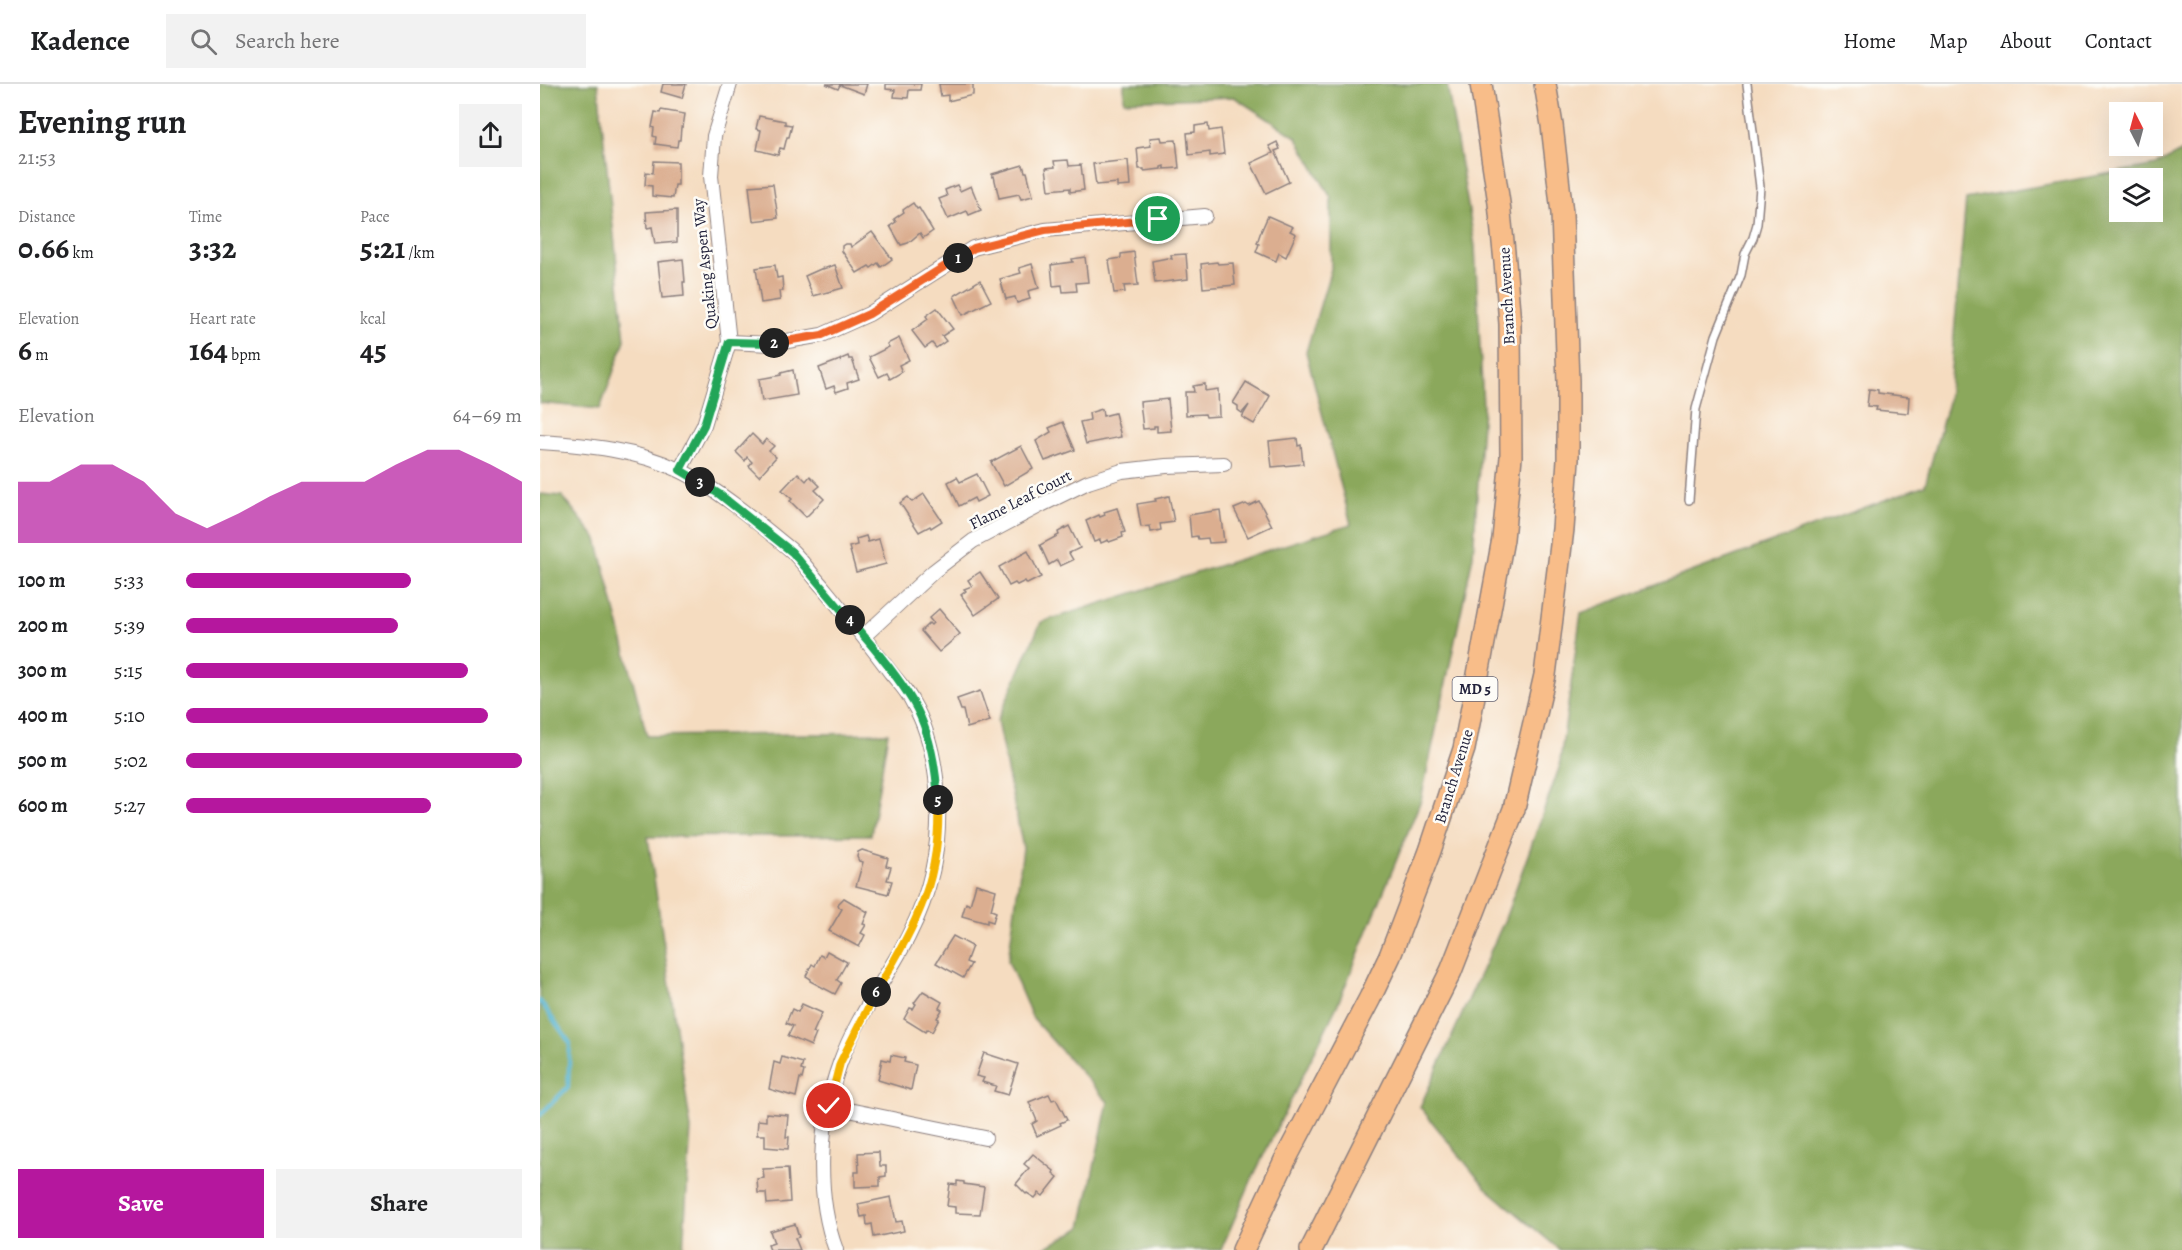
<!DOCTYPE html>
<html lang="en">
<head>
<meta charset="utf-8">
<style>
  body { margin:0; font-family:Alegreya,serif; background:#f2f2f2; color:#202124; height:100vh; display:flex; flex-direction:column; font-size:22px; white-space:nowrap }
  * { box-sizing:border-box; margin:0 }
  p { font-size:20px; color:#757577 }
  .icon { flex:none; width:33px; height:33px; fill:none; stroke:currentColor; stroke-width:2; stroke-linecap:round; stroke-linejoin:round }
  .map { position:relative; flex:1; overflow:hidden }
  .details { display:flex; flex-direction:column; background:#fff; width:540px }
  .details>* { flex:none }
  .needle { width:39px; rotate:354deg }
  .fabs { position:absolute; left:1569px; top:18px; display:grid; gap:12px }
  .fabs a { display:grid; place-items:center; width:54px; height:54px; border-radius:0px; background:#fff; box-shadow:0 6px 24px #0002; font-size:30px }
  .pin { position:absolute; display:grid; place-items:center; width:51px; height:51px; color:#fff; margin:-26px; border:3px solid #fff; border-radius:50%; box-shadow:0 2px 6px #0007 }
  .km { position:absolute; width:30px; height:30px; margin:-15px; border-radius:50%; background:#222; color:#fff; font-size:16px; line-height:30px; text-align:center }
  .round { display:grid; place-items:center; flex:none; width:63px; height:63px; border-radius:0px; background:#f2f2f2 }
  .overview { display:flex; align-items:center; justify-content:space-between; height:102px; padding:0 18px }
  h1 { font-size:33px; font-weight:600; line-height:45px }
  .figures { display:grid; grid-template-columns:repeat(3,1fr); gap:9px; height:102px; padding:6px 18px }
  .figures div { display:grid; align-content:center }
  .figures b { font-size:30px; font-weight:600 }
  .figures small { font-size:16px; font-weight:400 }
  .figures p { font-size:16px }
  .chart { height:168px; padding:12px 18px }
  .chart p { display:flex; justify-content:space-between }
  .chart svg { width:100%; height:108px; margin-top:6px; fill:#b5179e; opacity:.7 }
  .action { display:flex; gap:12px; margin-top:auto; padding:12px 18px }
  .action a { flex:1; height:69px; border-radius:0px; background:#b5179e; color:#fff; font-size:24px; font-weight:600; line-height:69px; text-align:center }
  .action a+a { background:#f2f2f2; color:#202124 }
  ul { padding:0 18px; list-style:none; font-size:20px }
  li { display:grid; grid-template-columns:96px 72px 1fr; align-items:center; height:45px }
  li i { height:15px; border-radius:8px; background:#b5179e }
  header { display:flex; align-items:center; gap:36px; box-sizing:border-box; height:84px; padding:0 30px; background:#fff; border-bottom:2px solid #e0e0e0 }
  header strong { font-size:28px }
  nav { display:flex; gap:33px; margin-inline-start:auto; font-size:21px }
  .search { width:420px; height:54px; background:#f2f2f2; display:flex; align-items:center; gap:15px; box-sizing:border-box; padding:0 21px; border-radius:0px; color:#757577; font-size:22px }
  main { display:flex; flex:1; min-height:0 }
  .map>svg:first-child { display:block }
  .forest { fill:#8ba85b; stroke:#56654b; stroke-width:1.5; fill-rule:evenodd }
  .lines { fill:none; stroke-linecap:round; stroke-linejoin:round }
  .stream { stroke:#53b4d2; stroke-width:4 }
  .building { fill:#dbae90 }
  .service-casing { stroke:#8c7f7e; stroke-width:10 }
  .minor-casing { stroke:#8c7f7e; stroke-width:16 }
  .trunk-casing { stroke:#8c7f7e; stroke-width:24 }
  .service { stroke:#fff; stroke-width:7 }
  .minor { stroke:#fff; stroke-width:14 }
  .trunk { stroke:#f8bd89; stroke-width:21 }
  .split-1-casing { stroke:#fff; stroke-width:12 }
  .split-2-casing { stroke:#fff; stroke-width:12 }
  .split-3-casing { stroke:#fff; stroke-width:12 }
  .split-4-casing { stroke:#fff; stroke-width:12 }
  .split-5-casing { stroke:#fff; stroke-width:12 }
  .split-6-casing { stroke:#fff; stroke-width:12 }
  .split-7-casing { stroke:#fff; stroke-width:12 }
  .split-1 { stroke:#f0652b; stroke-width:8 }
  .split-2 { stroke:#f0652b; stroke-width:8 }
  .split-3 { stroke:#22a559; stroke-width:8 }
  .split-4 { stroke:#22a559; stroke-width:8 }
  .split-5 { stroke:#22a559; stroke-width:8 }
  .split-6 { stroke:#f5b400; stroke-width:8 }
  .split-7 { stroke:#f5b400; stroke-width:8 }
  .labels { text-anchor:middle; stroke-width:5; stroke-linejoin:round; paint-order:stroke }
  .shield { fill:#fdfcf7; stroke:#646373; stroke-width:1.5 }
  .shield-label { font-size:15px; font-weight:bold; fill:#22223b }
  .street-label { font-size:16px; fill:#22223b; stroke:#fdfcf7 }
</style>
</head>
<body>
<header>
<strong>Kadence</strong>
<div class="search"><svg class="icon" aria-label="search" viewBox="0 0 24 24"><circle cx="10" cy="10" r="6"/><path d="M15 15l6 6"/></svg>Search here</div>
<nav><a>Home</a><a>Map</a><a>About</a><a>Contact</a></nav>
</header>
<main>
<section class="details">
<div class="overview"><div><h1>Evening run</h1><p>21:53</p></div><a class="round"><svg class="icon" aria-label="share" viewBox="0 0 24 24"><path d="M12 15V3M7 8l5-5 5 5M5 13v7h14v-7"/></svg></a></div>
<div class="figures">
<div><p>Distance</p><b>0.66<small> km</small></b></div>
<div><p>Time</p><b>3:32</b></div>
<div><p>Pace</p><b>5:21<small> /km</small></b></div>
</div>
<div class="figures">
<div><p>Elevation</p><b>6<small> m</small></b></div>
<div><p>Heart rate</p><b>164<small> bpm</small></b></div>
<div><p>kcal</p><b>45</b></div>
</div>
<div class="chart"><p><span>Elevation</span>64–69 m</p>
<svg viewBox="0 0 160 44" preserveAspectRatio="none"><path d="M0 44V19L10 19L20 12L30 12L40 19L50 32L60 38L70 32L80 25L90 19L100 19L110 19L120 12L130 6L140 6L150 12L160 19V44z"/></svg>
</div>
<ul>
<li><b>100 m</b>5:33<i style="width:67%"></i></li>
<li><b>200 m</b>5:39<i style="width:63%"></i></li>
<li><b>300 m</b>5:15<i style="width:84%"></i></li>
<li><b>400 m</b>5:10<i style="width:90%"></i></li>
<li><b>500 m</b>5:02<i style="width:100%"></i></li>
<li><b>600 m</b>5:27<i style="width:73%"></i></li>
</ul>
<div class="action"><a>Save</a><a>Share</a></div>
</section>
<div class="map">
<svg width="1642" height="1166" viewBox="0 0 1642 1166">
  <rect width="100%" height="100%" fill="#fdfcf7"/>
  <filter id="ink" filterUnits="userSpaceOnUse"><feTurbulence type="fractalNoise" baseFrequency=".0167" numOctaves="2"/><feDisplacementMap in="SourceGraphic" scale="12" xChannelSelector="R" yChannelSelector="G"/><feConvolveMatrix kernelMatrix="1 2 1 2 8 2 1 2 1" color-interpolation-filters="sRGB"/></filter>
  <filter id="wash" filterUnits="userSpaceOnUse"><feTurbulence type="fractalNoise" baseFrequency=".008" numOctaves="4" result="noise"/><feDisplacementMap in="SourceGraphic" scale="24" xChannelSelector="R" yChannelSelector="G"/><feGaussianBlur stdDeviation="1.35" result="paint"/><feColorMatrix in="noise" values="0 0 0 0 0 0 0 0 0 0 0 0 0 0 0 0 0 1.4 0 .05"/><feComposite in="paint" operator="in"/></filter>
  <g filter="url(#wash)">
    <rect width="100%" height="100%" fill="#f5dcc0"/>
    <g class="forest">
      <polygon points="0,0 58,0 85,256 60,325 0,319"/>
      <polygon points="584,0 907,0 935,162 943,323 933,472 881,716 797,922 711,1097 681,1166 501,1166 541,1144 568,1018 493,935 468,877 483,764 457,637 501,538 811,440 766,268 791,185 791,114 756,53 694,13 584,17"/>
      <path d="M1642 67V1166H1020L945 1103 880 1023 965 835 1019 684 1041 529 1385 401 1408 318 1426 115 1617 81ZM1612 94V128H1580V94Z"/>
      <polygon points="0,410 22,412 57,455 107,652 348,649 331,751 108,753 151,1045 143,1166 0,1166"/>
    </g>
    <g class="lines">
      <polyline class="stream" points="0,917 30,959 28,1003 0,1031"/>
    </g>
    <g id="blocks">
      <g class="building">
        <polygon points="123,0 146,0 142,14 121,8"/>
        <polygon points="286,0 327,0 324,10 300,1 298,5"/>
        <polygon points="346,0 381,0 380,6 369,6 368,14 354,13 355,6 346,5"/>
        <polygon points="399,0 433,0 433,11 408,17 408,11 401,12"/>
        <polygon points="121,26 145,30 143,43 141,43 140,56 138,56 137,63 115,60 116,53 113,52 114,44 112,43 115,28 120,29"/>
        <polygon points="219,32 245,37 245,40 252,41 249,53 247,53 244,65 240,64 238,71 217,66 221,46 216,45"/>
        <polygon points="668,40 669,47 681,45 684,70 670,72 670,68 649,71 647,49 655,48 655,42"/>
        <polygon points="621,53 622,57 636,56 639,84 624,85 624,82 621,83 621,85 604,87 604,85 599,85 597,64 611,62 610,54"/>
        <polygon points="737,58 740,65 735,67 749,98 726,109 711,79 733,69 729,62"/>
        <polygon points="528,76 529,82 541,81 544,106 530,108 530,104 509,106 506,84 515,83 514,77"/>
        <polygon points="588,76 590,102 577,103 577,99 556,101 553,80"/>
        <polygon points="114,77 138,78 138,101 135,101 133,114 112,112 112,102 105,101 106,88 113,89"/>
        <polygon points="483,81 485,88 487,88 493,112 481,115 479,110 459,114 454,92 452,93 452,90"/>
        <polygon points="233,100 238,134 213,137 209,102"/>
        <polygon points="417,101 420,107 431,102 441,126 429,131 427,127 408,135 399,115 407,112 405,106"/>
        <polygon points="373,119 377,125 379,124 393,147 383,154 380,149 368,159 361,161 350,142 356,138 354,135 364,128 363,126"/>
        <polygon points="137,126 137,158 115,160 112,143 107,144 106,128"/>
        <polygon points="728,132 753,143 750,147 756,150 746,173 739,169 736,177 716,168 719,160 717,159 720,150"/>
        <polygon points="332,148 352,175 341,183 338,179 331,184 329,182 317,189 302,167 302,162 305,160 310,160 311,163"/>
        <polygon points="594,168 598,201 584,202 585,208 574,209 569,176 581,174 581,170"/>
        <polygon points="646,170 648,195 615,199 612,177 627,174 632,175 631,171"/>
        <polygon points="545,173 548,198 536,199 537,207 523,208 522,201 513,202 511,181 533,178 532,175"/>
        <polygon points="143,175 145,198 143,198 144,212 122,214 118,178"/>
        <polygon points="677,178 678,180 693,179 695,201 663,204 661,180"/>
        <polygon points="492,180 499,204 488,207 490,215 477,219 475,213 466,215 460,195 481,189 479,184"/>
        <polygon points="235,181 237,194 242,193 243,207 239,207 240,216 221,219 216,184"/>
        <polygon points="295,181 303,204 273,212 265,192 283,184 283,185"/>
        <polygon points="440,196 451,217 423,231 414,212"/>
        <polygon points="397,224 413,245 402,252 406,257 396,264 392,259 385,264 372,247 388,235 386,232"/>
        <polygon points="359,254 369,276 359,281 362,288 350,295 347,289 339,293 329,273 349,263 347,260"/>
        <polygon points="308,272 309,275 312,275 319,295 307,299 308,304 296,308 294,302 286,305 279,284 300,276 301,278 301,275"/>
        <polygon points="253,286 257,311 222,317 219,295 241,291 241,289"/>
        <polygon points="706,298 730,312 714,340 702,333 709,321 702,329 698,326 698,322 693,319"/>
        <polygon points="665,300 665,307 678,305 679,332 666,333 665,330 646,331 645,308 654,308 653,302"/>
        <polygon points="1329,305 1338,306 1338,309 1369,313 1368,329 1336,326 1337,323 1327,322"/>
        <polygon points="628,315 631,347 617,348 617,342 614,342 614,344 603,345 600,318"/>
        <polygon points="562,325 563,332 575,329 581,353 546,360 540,338 550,336 549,329"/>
        <polygon points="523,338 535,366 505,377 496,357 511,348 509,344"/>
        <polygon points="212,350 222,360 226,355 234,362 229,367 236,373 219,392 209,382 212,378 207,373 205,377 196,368"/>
        <polygon points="757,354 758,362 761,361 763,380 732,383 729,357"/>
        <polygon points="481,362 493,385 464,402 451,378"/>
        <polygon points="258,389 266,397 270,392 280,402 275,406 284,415 266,433 250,417 252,415 242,406"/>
        <polygon points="437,390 448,412 436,418 434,414 419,422 408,398 417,393 420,398"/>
        <polygon points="384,410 402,437 391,444 390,442 379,448 360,419 368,413 372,418"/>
        <polygon points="629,412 634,438 620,440 621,446 611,448 610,442 601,443 597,420 616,417 615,415"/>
        <polygon points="719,417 732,442 708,453 694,425 706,420 709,422"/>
        <polygon points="577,424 585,448 582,449 583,453 569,458 568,456 561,459 560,456 554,458 546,437 559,431 560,433 565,431 564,428"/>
        <polygon points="680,426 684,458 669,459 668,454 658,455 657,452 651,453 649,431"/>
        <polygon points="529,442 540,464 529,469 533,476 520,482 517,476 509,481 500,461 519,451 518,448"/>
        <polygon points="326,452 328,458 339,455 346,480 316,488 309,463 317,461 316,455"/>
        <polygon points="488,467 501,493 487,500 485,497 477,501 475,499 469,502 459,483"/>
        <polygon points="440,488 458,515 435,531 421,511 426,507 424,505 432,502 428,496"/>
        <polygon points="399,525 420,550 399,568 381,547 389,539 391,541 393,539 389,534"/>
        <polygon points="440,607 450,637 427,644 423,626 421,626 417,615"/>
        <polygon points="322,766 348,774 346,782 351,783 347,796 352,797 348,810 316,802 323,778 319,777 317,773 318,768"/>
        <polygon points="436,800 456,806 451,826 456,828 453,838 447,836 447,839 422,832 426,819 430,821"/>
        <polygon points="304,814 328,828 323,840 326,841 321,849 325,851 319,863 289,847 302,825 299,823 298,820"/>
        <polygon points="413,852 432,862 426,878 431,880 423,894 396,879"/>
        <polygon points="287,867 307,878 297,896 301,899 295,910 270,897 271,895 266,892 272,880 275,882 280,871 284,873"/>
        <polygon points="383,907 402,918 399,924 402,926 397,934 399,935 392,948 387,945 385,948 364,935 370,924 373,925 376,920 374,919"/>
        <polygon points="262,920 282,929 273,949 276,950 271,962 248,952 253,942 246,939 252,925 258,928"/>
        <polygon points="444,969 478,980 468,1011 454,1007 456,1002 442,998 444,994 436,992"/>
        <polygon points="351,971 365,974 364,978 376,981 371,1006 338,996 342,975 350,977"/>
        <polygon points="242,973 263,979 261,986 264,987 262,995 260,994 256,1013 229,1005 234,978 240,980"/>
        <polygon points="509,1010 512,1016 516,1015 527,1036 520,1039 521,1041 497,1052 492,1040 497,1037 489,1018"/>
        <polygon points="226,1029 248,1031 246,1053 249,1053 248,1065 225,1063 225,1051 217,1051 218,1036 226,1037"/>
        <polygon points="339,1068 340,1082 346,1082 346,1092 340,1093 340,1102 315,1103 315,1088 319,1088 318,1069"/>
        <polygon points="493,1070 514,1087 513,1089 518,1093 503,1112 499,1109 495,1114 487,1109 486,1110 476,1100 489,1084 484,1080"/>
        <polygon points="248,1084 250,1118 227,1120 226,1109 218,1109 217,1095 224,1094 223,1085"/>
        <polygon points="417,1097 424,1098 424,1100 444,1103 440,1130 415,1129 415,1123 407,1122 410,1100 417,1101"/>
        <polygon points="351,1113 356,1138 362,1137 364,1147 334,1153 332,1140 327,1141 326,1132 321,1133 318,1120"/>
        <polygon points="255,1140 259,1153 255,1154 260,1166 230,1166 228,1161 234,1159 230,1147"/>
      </g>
    </g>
  </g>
  <g filter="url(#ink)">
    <use href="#blocks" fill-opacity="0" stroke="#8c7f7e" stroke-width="1.5"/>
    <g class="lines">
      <defs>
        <polyline id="service" points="1149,416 1156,325 1176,252 1201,191 1205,170 1213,154 1217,140 1220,103 1207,0"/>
        <g id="minor">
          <polyline points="189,258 230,260 282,251 329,230 433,164 505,146 665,132"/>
          <path d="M0 358C47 361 97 366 139 386 174 402 221 441 251 466 262 477 272 491 282 502 306 531 329 559 351 589 359 599 368 608 373 619 390 648 396 683 398 715 400 766 391 808 368 853 346 895 316 934 300 979 279 1036 275 1109 296 1166"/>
          <polyline points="140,386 164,341 189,258 171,92 174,52 190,0"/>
          <polyline points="324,552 394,487 433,457 501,421 548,398 582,387 626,382 684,380"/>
          <polyline points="289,1022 445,1054"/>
        </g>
        <g id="trunk">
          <polyline points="703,1166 745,1076 830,914 850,872 890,767 924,665 930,634 963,455 971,373 970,240 965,178 959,119 941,0"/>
          <polyline points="771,1166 911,887 974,725 1005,591 1023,445 1028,376 1028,298 1022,129 1012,41 1005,0"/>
        </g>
      </defs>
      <use href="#service" class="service-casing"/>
      <use href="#minor" class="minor-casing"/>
      <use href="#trunk" class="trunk-casing"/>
      <use href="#service" class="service"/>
      <use href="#minor" class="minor"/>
      <use href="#trunk" class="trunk"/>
    </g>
  </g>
  <g class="lines" filter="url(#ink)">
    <defs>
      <polyline id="split-1" points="418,174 434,164 505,146 618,135"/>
      <polyline id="split-2" points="234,259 282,251 329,230 418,174"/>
      <polyline id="split-3" points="160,398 140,386 164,341 189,258 234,259"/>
      <polyline id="split-4" points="160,398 179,410 252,468 310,536"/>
      <path id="split-5" d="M310 536C331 560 357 591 373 618 390 647 396 683 398 716"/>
      <path id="split-6" d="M336 908C375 841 402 797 398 716"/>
      <polyline id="split-7" points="289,1022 300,979 336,908"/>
    </defs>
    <use href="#split-1" class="split-1-casing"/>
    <use href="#split-2" class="split-2-casing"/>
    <use href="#split-3" class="split-3-casing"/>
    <use href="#split-4" class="split-4-casing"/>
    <use href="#split-5" class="split-5-casing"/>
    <use href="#split-6" class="split-6-casing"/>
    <use href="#split-7" class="split-7-casing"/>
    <use href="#split-1" class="split-1"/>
    <use href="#split-2" class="split-2"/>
    <use href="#split-3" class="split-3"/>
    <use href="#split-4" class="split-4"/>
    <use href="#split-5" class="split-5"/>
    <use href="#split-6" class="split-6"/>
    <use href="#split-7" class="split-7"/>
  </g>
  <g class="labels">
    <rect class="shield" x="912.5" y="593" width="45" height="24" rx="4.5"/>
    <g class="shield-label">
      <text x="935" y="610">MD 5</text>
    </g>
    <g class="street-label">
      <text transform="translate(164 180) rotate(-96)" y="6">Quaking Aspen Way</text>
      <text transform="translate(966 212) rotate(-93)" y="6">Branch Avenue</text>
      <text transform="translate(480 415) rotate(-27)" y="6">Flame Leaf Court</text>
      <text transform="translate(913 692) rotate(-73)" y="6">Branch Avenue</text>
    </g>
  </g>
</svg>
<div class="fabs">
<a><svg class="needle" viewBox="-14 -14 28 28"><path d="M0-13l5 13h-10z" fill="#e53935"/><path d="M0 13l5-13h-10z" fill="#757577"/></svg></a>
<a><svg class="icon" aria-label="layers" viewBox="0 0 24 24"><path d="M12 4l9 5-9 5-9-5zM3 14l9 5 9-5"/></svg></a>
</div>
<div class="pin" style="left:618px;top:135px;background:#1e9e55"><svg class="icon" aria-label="arrive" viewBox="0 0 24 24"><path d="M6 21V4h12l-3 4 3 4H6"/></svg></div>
<div class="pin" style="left:289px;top:1022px;background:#d93025"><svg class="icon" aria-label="check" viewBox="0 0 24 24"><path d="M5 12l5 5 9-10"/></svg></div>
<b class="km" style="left:418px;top:174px">1</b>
<b class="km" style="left:234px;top:259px">2</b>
<b class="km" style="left:160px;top:398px">3</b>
<b class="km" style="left:310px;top:536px">4</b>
<b class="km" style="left:398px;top:716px">5</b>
<b class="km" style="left:336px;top:908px">6</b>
</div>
</main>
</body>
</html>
